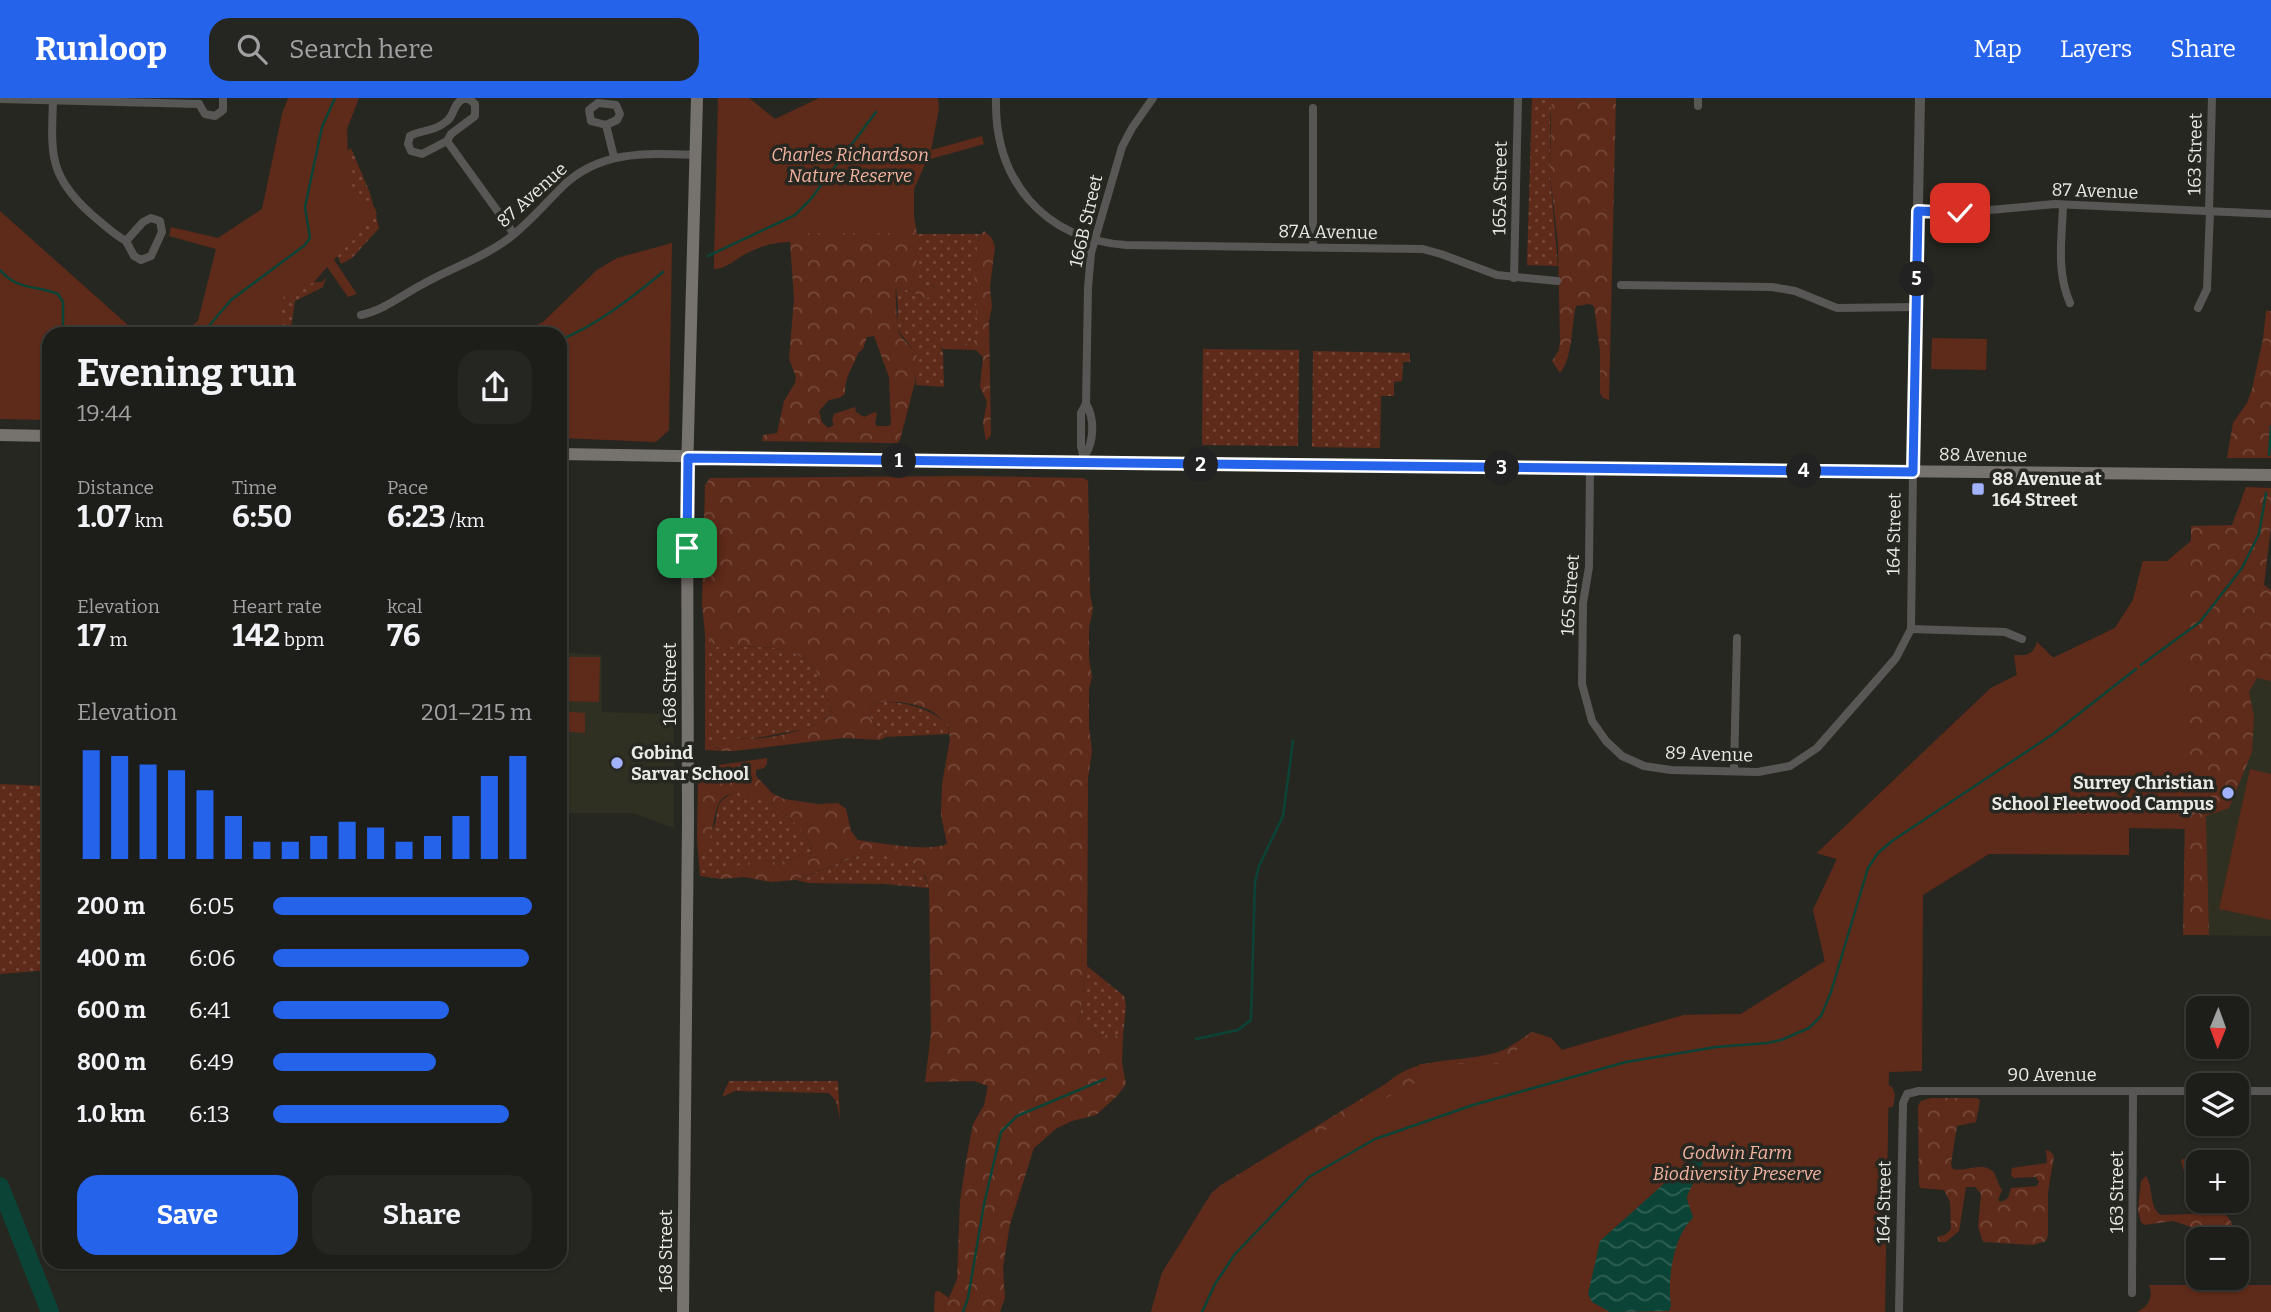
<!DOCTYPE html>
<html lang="en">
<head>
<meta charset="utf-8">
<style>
  body { margin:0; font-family:Bitter,serif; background:#252622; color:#f1f3f6; height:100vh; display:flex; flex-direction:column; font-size:26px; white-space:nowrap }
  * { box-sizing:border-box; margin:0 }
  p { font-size:23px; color:#a0a2a2 }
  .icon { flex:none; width:38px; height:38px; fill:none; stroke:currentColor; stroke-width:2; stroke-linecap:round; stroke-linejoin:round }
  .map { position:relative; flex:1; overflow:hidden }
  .sheet { position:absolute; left:42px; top:229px; width:525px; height:942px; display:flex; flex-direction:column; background:#1d1d19; border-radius:21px; box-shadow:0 2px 5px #0004,0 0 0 2px #3b3b38 }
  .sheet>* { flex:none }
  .needle { width:46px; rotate:181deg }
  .buttons { position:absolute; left:2186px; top:898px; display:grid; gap:14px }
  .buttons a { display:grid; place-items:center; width:63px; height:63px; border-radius:14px; background:#1d1d19; box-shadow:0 2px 5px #0004,0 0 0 2px #3b3b38; font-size:35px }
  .pin { position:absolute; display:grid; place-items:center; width:60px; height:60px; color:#fff; margin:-30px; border-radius:14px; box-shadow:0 4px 10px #0006 }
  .km { position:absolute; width:35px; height:35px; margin:-18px; border-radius:50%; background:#222; color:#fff; font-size:19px; line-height:35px; text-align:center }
  .round { display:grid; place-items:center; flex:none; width:74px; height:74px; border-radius:21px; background:#252622 }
  .head { display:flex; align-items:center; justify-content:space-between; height:119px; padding:0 35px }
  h1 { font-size:38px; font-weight:700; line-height:52px }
  .metrics { display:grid; grid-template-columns:repeat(3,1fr); gap:10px; height:119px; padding:7px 35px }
  .metrics div { display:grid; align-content:center }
  .metrics b { font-size:30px; font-weight:700 }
  .metrics small { font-size:19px; font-weight:400 }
  .metrics p { font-size:19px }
  .chart { height:196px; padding:14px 35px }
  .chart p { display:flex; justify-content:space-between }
  .chart svg { width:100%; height:126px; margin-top:7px; stroke:#2563eb; stroke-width:6 }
  .primary-button { display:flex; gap:14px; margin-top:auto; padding:14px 35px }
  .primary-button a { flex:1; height:80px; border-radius:21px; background:#2563eb; color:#fff; font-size:28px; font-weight:700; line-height:80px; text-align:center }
  .primary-button a+a { background:#252622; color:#f1f3f6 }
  ul { padding:0 35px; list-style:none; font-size:23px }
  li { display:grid; grid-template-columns:112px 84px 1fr; align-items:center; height:52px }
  li i { height:18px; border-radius:9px; background:#2563eb }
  header { display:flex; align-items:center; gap:42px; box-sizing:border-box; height:98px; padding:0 35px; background:#2563eb; color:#fff }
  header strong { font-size:33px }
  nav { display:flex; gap:38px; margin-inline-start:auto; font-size:24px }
  .search { width:490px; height:63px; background:#252622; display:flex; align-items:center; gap:18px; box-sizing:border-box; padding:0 24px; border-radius:21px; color:#a0a2a2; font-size:26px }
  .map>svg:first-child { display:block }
  .built { fill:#2f2f22 }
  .grass { fill:url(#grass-dots) }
  .forest { fill:url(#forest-crowns); fill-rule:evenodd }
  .park { fill:#5e2a19 }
  .water { fill:url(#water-waves) }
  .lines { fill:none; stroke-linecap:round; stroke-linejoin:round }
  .stream { stroke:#0b4437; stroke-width:2.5 }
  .river { stroke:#0b4437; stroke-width:18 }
  .minor { stroke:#595755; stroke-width:8 }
  .tertiary { stroke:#595755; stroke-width:10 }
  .secondary { stroke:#76726e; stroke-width:12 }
  .route-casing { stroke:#fff; stroke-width:14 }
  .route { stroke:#2563eb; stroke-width:9 }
  .poi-dot { fill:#a2b2fd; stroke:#272721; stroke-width:2.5 }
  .labels { text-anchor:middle; stroke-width:7; stroke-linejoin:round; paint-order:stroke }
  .street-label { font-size:18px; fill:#e9e9e5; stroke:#272721 }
  .park-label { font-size:18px; font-style:italic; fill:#f3b4a0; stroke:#272721 }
  .poi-label { font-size:18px; font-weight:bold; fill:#e9e9e5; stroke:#272721; text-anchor:start }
</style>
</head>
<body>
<header>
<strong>Runloop</strong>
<div class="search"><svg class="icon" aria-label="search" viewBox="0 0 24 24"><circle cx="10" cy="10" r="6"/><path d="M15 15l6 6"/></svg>Search here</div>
<nav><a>Map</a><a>Layers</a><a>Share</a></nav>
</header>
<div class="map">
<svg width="2271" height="1214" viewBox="0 0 2271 1214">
  <defs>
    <pattern id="grass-dots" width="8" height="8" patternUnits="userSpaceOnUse" patternTransform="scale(1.75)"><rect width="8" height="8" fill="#5e2a19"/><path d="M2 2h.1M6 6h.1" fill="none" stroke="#75493a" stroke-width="1.8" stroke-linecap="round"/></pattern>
    <pattern id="forest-crowns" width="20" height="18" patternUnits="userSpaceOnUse" patternTransform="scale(1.75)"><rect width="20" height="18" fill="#5e2a19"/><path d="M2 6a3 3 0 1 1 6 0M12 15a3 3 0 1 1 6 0" fill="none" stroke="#75493a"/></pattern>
    <pattern id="water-waves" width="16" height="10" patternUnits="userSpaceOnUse" patternTransform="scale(1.75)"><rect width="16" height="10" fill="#0b4437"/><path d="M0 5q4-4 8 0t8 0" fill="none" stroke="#2f5f54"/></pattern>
  </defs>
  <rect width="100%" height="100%" fill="#272721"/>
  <g class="built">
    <polygon points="2271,529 2271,838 2183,837 2186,659"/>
    <polygon points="560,554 602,557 602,614 674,616 674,730 632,715 560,715"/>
  </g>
  <g class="grass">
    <polygon points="1532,0 1558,0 1551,8 1550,23 1550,77 1558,168 1527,167"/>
    <polygon points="351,50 370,95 379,130 352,160 341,166 336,154 339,60"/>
    <polygon points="917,136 981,136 978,143 978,239 971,245 940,249 943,254 944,289 916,287 914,253 900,235 897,228 898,209 896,189 913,194 924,201 939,195 933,187 925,187 917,180"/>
    <polygon points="326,179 323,189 295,203 290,236 270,236 228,181 322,184"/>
    <polygon points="1203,251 1299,252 1298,348 1202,347"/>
    <polygon points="1313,253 1410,255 1410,264 1403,264 1402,283 1394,284 1394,298 1381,298 1380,350 1312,349"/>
    <path d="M705 536 716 549C749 550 792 542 815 571 820 577 820 585 822 592 825 602 832 606 832 617L819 625 804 631 751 641 739 640 715 649 722 653 705 652Z"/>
    <path d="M882 604C908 604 927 610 948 626L949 636 886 639 874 626 869 615 873 605Z"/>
    <polygon points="49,680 49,872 0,876 0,686 43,688"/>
    <path d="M731 696C736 695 743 694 748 696 769 700 812 733 812 755L778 765 765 762 718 778 721 781 700 778 697 741 701 746C705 741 713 733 715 726 719 710 714 706 731 696Z"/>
    <path d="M868 754C895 759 921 758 929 790L884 786 808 785 796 782Z"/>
    <polygon points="1087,868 1124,898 1126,907 1123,938 1099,936 1079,924"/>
    <polygon points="729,983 838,983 840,1021 836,1003 829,995 735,993 722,999"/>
  </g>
  <g class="forest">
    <path d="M1558 0H1616L1609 302 1603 300 1600 295V253L1594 208 1590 206 1576 208C1571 229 1573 259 1560 275L1552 263 1559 252 1560 243 1558 146 1550 77 1551 7Z"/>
    <path d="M914 119 917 136V180L925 187H932L940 195 924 201 913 194 896 189C895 196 897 230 899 235 904 244 913 249 917 259L915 284 900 342 897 345H885L762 343 763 337 777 335 784 303 795 285 796 279 789 261 794 201 790 144C774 144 760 148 745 156 735 161 726 171 714 171L715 134ZM874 238 889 279 891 326 889 328H877L875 325 877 316 875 314 864 319 856 314 855 309 834 316 832 323 834 327 828 330 822 324 819 313 829 302 839 300 845 296C845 277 852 272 858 255L863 251 867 239Z"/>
    <path d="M984 133 992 140 995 149 990 189 992 209 989 223 991 337 986 343 983 325 987 304 980 289 983 259 976 252 942 251 940 248 971 245 978 239C978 215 967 151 984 133Z"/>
    <polygon points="2266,213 2271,213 2271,360 2227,360 2233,325 2247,305 2252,291 2263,241"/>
    <path d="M971 378 1083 380 1088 383 1090 496 1093 511 1089 529V561L1092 579 1089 591V629L1092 653 1088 681 1087 868 1079 924 1099 936 1123 938 1122 965 1126 986 1117 998 1096 1017 1072 1023 1057 1030 1034 1050 1010 1126 1003 1170 1005 1200 1000 1214H934L935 1194 939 1193 949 1200 957 1181 960 1103 966 1063 973 1026 984 1007 988 988 974 983 925 984 931 935 929 790 926 779 913 765 868 754 795 782 771 784 744 779 721 781 718 778 720 773 746 765 765 762 778 765 812 755C813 730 744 676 721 702 713 710 715 733 707 748L701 746 697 741 698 673 705 669 767 660V666L764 670 756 672V678L772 695 784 701 818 706 838 705 846 711 851 733 858 742C880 745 929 754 947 746L941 717 942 686 950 641 948 626C942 622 936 615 929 612 914 604 890 602 873 605L869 615 874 626 886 639 880 642 845 640 817 643 734 653H722L715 648C725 636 737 641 751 641 774 640 814 631 832 617 832 606 825 602 822 592 820 585 820 577 815 571 792 542 749 550 716 549L705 536 702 506 705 387 710 380Z"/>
    <path d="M2246 389 2271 390V428L2264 487 2271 492V583L2257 580 2249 594 2254 618 2252 654 2229 710 2206 718 2209 837H2183L2186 659 1929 767 1876 982 1892 989 1895 997 1893 1009 1880 1010 1151 1214 1162 1175 1211 1096 1221 1087 1387 985C1419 956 1460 966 1498 954 1510 950 1521 941 1532 934L1551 940 1562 952 1684 917 1741 916 1825 863 1813 812 1837 761 1817 755 1991 590 2017 577 2014 557C2026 559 2034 556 2037 544L2053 560 2115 530 2133 502 2143 463H2168L2191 443V428L2232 427Z"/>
    <path d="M1931 1000H1976L1980 1002 1976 1024 1957 1028 1951 1066 1953 1071C1965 1075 1984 1062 1994 1075 1997 1080 1998 1087 2002 1092L1998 1102 2001 1104 2008 1100 2011 1090 2037 1088 2039 1084 2036 1079 2014 1080 2011 1077 2012 1070 2047 1065 2046 1052 2050 1053 2054 1058 2048 1094V1137L2046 1143 2033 1147 1983 1144 1978 1129 1981 1096 1975 1089H1966L1959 1133 1946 1144H1939L1937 1139 1945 1137 1951 1131 1950 1104 1944 1092 1920 1090 1919 1087 1918 1008 1921 1003Z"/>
    <path d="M2196 1056 2205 1059 2206 1064H2198V1102L2213 1103C2222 1119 2236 1116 2232 1140L2230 1141H2198L2194 1130 2173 1123 2144 1127 2141 1124 2138 1112 2141 1083 2146 1078C2154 1091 2148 1106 2160 1117L2192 1116 2197 1113C2196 1095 2184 1080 2181 1062Z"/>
  </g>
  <g class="park">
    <polygon points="288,0 359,0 347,31 349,86 375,110 377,116 334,162 357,196 348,199 327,169 313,185 284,197 278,236 182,236 198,223 216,151 169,138 171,129 218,140 262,111 282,16"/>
    <path d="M718 0H749L775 21 819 0H938L939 11 931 52 982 38 984 46 927 62 914 91V135H790V144C774 144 760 148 745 156 735 161 726 171 714 171Z"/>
    <polygon points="0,113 138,236 49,236 49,322 0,321"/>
    <polygon points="672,145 669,332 656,344 560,340 560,236 516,236 543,224 597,172 617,160"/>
    <polygon points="1932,240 1987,241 1986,272 1931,271"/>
    <path d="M2191 443 2185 731 2129 730V757L1989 756 1923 797 1922 973 1889 974 1885 1214H1151L1162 1175 1211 1096 1221 1087 1418 983 1419 966H1505L1532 934 1551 940 1562 952 1684 917 1741 916 1825 863 1813 812 1837 761 1817 755 1991 590 2017 577 2014 557C2026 559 2034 556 2037 544L2053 560 2115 530 2133 502 2143 463H2167Z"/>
    <polygon points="560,559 600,559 599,604 560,603"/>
    <polygon points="560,613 585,615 585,635 560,633"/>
    <polygon points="2250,671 2271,676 2271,822 2219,811"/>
    <path d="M2149 1187H2271V1214H2136C2148 1210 2154 1199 2149 1187Z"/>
  </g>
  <path class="water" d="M1698 1055 1703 1060V1065L1687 1098C1687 1106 1692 1112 1693 1120 1673 1138 1667 1183 1671 1208L1669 1213 1610 1214 1592 1204 1588 1196 1600 1143Z"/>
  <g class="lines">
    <g class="stream">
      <polyline points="708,158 795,117 810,102 876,14"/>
      <path d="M0 172C18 193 36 187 58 196L63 204V236"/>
      <polyline points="202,236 231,202 305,147 310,140 305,109 322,29 335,0"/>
      <path d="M560 242C599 226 631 200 663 174"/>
      <polyline points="2269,357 2271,328"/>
      <polyline points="2141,567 2200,524 2242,470 2259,436 2266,395"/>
      <polyline points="1196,941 1238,932 1251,922 1255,784 1259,768 1283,718 1293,643"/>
      <polyline points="963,1214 968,1200 984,1106 1001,1034 1017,1018 1105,981"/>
      <polyline points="1202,1214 1215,1186 1235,1156 1309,1079 1375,1041 1473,1007 1626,964 1716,949 1767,945 1781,942 1809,930 1821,918 1831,894 1868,770 1878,755 1892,743 2053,636 2136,571"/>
    </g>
    <polyline class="river" points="0,1088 50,1214"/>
    <g class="minor">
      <path d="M996 0C994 82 1043 141 1126 147L1423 151 1441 156 1497 177 1557 183"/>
      <polyline points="0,1 199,6"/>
      <path d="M463 1H469L475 6V18L451 36 447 43 422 56 411 53 408 46 410 38C422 31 432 35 447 23 455 16 453 6 463 1Z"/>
      <path d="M53 3C51 57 49 78 91 116 103 126 113 136 126 143"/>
      <polygon points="598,5 616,7 620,16 617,22 606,27 591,23 589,12"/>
      <polyline points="199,6 205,16 215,18 223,12 223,0"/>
      <polyline points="1698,8 1698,0"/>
      <polyline points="606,27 614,59"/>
      <polyline points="447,43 514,136"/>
      <path d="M2063 107C2062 140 2056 174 2070 205"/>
      <polyline points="1918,113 1968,114 2055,106 2271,116"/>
      <polyline points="2209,113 2212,0"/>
      <polygon points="151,120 160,123 162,134 151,158 141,162 134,158 126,143 143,124"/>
      <polyline points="1313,149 1313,10"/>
      <polyline points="1514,180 1518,0"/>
      <polyline points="1621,187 1772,189 1795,193 1837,210 1916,209"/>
      <polyline points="2198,210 2207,191 2210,113"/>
      <path d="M361 217C384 212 402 197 423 186 451 170 481 161 508 141 528 126 543 108 561 90 598 52 647 55 696 57"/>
      <path d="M1085 357C1094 344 1095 320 1086 306"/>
      <polyline points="1085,365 1081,348 1081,315 1086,306 1088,190 1091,155 1122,49 1132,30 1153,0"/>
      <polyline points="1590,371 1589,469 1583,505 1582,586 1592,623 1606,643 1622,658 1644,668 1671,672 1758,674 1790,668 1817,650 1896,560 1911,531 1913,374"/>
      <polyline points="1911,531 2005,534 2022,541"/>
      <polyline points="1734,673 1737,540"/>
      <polyline points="2236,993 2271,993"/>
      <polyline points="2132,1195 2133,993"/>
      <polyline points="1899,1214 1903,1005 1907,996 1919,993 2198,993"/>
    </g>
    <polyline class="tertiary" points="1913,374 1920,0"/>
    <g class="secondary">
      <polyline points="0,337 49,338"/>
      <polyline points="560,356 1085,365 2271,377"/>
      <polyline points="683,1214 688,725 687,375 697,0"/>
    </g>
  </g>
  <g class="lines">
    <defs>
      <polyline id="route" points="687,450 688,360 1913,374 1918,113 1960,115"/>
    </defs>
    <use href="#route" class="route-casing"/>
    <use href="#route" class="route"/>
  </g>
  <g class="poi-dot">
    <rect x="1971" y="384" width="14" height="14" rx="3.5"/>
    <circle cx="617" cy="665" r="7"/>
    <circle cx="2228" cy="695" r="7"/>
  </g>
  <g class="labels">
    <g class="street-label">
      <text transform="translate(2195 56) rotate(-89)" y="6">163 Street</text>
      <text transform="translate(1500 90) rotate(-89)" y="6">165A Street</text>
      <text transform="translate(2095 93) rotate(2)" y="6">87 Avenue</text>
      <text transform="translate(532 97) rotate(-42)" y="6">87 Avenue</text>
      <text transform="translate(1086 123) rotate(-77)" y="6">166B Street</text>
      <text transform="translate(1328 134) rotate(1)" y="6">87A Avenue</text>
      <text transform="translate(1983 357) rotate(1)" y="6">88 Avenue</text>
      <text transform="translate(1894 436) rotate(-89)" y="6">164 Street</text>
      <text transform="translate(1570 497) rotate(-86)" y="6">165 Street</text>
      <text transform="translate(670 586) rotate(-90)" y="6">168 Street</text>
      <text transform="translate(1709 656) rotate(2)" y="6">89 Avenue</text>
      <text x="2052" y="983">90 Avenue</text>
      <text transform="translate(2117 1094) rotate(-90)" y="6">163 Street</text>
      <text transform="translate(1884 1104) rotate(-89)" y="6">164 Street</text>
      <text transform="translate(666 1153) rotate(-90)" y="6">168 Street</text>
    </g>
    <g class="park-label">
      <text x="850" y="63">Charles Richardson<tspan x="850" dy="21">Nature Reserve</tspan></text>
      <text x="1737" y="1061">Godwin Farm<tspan x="1737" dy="21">Biodiversity Preserve</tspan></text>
    </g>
    <g class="poi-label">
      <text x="1992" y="387">88 Avenue at<tspan x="1992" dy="21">164 Street</tspan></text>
      <text x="631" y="661">Gobind<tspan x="631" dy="21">Sarvar School</tspan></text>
      <text x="2214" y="691" text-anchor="end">Surrey Christian<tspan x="2214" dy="21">School Fleetwood Campus</tspan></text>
    </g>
  </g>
</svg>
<div class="buttons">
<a><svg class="needle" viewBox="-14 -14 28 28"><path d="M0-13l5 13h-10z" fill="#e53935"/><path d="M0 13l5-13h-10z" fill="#a0a2a2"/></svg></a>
<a><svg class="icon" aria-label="layers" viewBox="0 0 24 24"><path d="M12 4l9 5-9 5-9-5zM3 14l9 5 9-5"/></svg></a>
<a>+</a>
<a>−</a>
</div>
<div class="pin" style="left:687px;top:450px;background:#1e9e55"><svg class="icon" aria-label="arrive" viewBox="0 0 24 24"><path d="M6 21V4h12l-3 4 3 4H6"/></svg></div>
<div class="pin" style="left:1960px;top:115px;background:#d93025"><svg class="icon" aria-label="check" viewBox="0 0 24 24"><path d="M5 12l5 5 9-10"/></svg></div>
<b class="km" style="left:899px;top:363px">1</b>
<b class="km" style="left:1201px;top:367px">2</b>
<b class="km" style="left:1502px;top:370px">3</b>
<b class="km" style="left:1804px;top:373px">4</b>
<b class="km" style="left:1917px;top:181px">5</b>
<section class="sheet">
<div class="head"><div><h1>Evening run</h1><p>19:44</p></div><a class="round"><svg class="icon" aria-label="share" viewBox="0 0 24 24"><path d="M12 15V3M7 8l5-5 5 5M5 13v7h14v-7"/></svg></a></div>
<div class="metrics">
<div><p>Distance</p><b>1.07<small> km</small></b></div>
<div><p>Time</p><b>6:50</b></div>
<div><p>Pace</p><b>6:23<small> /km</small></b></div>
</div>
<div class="metrics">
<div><p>Elevation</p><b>17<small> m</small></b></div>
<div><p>Heart rate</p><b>142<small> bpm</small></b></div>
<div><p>kcal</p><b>76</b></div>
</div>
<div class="chart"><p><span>Elevation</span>201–215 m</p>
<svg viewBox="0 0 160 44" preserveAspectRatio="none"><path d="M5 44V6M15 44V8M25 44V11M35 44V13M45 44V20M55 44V29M65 44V38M75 44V38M85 44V36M95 44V31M105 44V33M115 44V38M125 44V36M135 44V29M145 44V15M155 44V8"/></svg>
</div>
<ul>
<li><b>200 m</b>6:05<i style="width:100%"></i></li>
<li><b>400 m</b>6:06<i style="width:99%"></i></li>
<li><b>600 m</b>6:41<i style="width:68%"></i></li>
<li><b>800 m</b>6:49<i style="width:63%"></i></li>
<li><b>1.0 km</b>6:13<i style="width:91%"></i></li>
</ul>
<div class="primary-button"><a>Save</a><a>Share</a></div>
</section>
</div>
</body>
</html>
